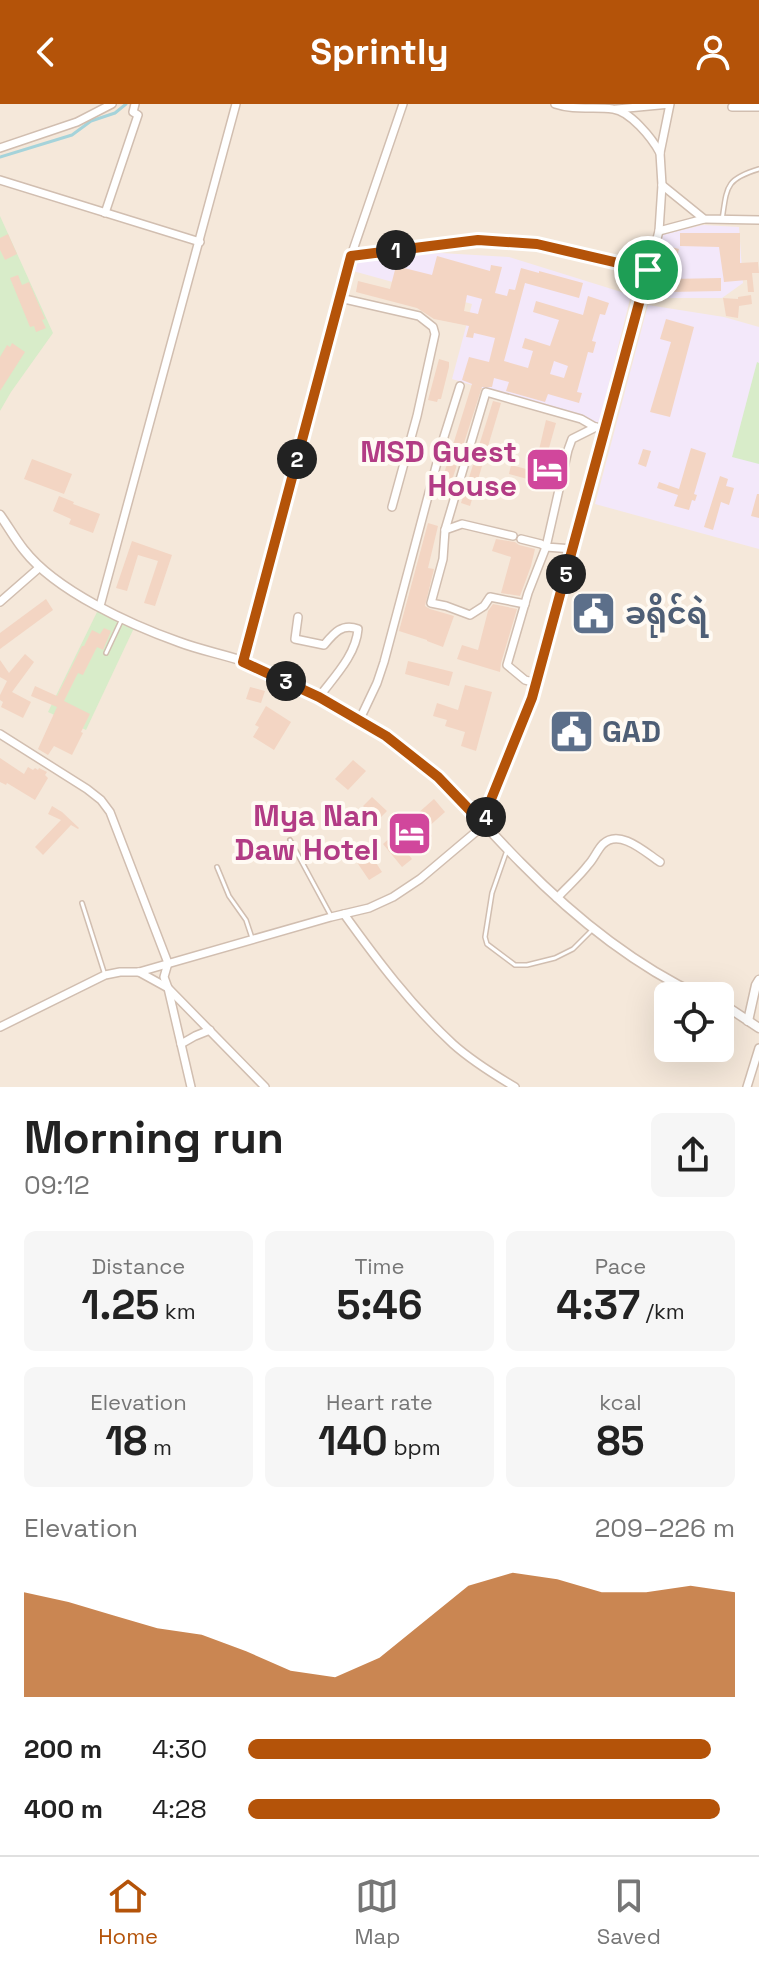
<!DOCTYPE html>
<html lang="en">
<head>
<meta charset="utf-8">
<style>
  body { margin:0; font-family:"Space Grotesk","Noto Sans Myanmar",sans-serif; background:#f6f6f6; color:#222; height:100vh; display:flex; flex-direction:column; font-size:30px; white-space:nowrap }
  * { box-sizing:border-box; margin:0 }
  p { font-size:26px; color:#767676 }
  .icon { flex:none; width:44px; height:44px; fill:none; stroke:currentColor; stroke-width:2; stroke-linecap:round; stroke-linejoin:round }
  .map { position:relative; height:983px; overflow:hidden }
  .drawer { display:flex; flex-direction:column; background:#fff; flex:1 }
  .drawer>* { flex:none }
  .tools { position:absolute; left:654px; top:878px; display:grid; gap:16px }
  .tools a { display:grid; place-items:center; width:80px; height:80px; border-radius:12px; background:#fff; box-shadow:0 8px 32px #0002; font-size:40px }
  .pin { position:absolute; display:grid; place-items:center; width:68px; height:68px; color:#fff; margin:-34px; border:4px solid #fff; border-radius:50%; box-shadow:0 2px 8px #0007 }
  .km { position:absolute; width:40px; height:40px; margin:-20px; border-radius:50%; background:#222; color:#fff; font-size:22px; line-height:40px; text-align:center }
  .round { display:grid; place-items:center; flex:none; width:84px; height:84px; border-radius:12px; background:#f6f6f6 }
  .summary { display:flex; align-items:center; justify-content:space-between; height:136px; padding:0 24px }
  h1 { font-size:44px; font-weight:700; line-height:60px }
  .metrics { display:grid; grid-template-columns:repeat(3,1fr); gap:12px; height:136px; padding:8px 24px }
  .metrics div { display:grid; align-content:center; border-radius:12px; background:#f6f6f6; text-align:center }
  .metrics b { font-size:40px; font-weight:700 }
  .metrics small { font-size:22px; font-weight:400 }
  .metrics p { font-size:22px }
  .chart { height:224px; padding:16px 24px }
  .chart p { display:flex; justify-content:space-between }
  .chart svg { width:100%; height:144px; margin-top:8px; fill:#b45309; opacity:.7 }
  ul { padding:0 24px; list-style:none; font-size:26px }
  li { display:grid; grid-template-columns:128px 96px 1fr; align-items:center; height:60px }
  li i { height:20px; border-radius:10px; background:#b45309 }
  header { display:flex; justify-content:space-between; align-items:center; height:104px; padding:0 24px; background:#b45309; color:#fff; font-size:36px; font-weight:700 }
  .menu { display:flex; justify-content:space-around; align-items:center; height:112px; border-top:2px solid #e0e0e0; background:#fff; font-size:22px; color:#767676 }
  .menu a { display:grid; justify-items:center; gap:4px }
  .menu .on { color:#b45309 }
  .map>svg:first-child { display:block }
  .residential { fill:#f5e8da; fill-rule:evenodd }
  .education { fill:#f3e8fa }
  .green { fill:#d8ecc9 }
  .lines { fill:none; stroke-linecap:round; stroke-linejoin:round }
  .stream { stroke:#a5d3da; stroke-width:3 }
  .building { fill:#f3d5c3; fill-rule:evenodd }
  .service-casing { stroke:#d1beb0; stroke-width:6 }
  .minor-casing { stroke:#d1beb0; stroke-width:10 }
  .tertiary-casing { stroke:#d1beb0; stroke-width:11 }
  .service { stroke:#fff; stroke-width:3 }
  .minor { stroke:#fff; stroke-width:7 }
  .tertiary { stroke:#fff; stroke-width:8 }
  .route-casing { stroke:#fff; stroke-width:16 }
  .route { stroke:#b45309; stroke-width:10 }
  .labels { text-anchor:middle; stroke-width:8; stroke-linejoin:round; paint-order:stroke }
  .hotel-label { font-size:30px; font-weight:bold; fill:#b23c85; stroke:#fffaf3; text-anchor:end }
  .service-label { font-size:30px; font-weight:bold; fill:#4e5e75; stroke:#fffaf3; text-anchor:start }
</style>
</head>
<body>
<header><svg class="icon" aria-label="back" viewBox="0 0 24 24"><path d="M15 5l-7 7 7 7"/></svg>Sprintly<svg class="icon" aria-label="person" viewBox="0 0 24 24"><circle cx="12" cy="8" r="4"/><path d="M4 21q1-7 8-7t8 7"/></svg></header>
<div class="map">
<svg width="759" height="983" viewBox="0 0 759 983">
  <rect width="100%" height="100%" fill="#fdf6ec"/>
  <path class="residential" d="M0 0H759V983H0ZM668 892H720V944H668Z"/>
  <g class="education">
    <polygon points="703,121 739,123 743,179 722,194 648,194 656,166 662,131"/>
    <polygon points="441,149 509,153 631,191 599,319 452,275 472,200 353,167 356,157"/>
    <polygon points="648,201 724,213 759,223 759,445 595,400"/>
  </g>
  <g class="green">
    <polygon points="0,112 53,229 11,288 0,307"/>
    <polygon points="757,258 759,259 759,360 732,353"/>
    <polygon points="98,506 134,524 86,626 48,608"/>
  </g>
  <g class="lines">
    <polyline class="stream" points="0,53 72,31 91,17 115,9 126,0"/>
  </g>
  <g class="building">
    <polygon points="680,129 740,129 740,159 758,158 759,169 752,169 754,188 748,188 747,176 724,178 719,143 680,142"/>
    <polygon points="8,130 17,150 5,156 0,146 0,134"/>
    <polygon points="667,142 679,145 671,175 721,174 721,187 669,188 656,184"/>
    <path d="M437 152 490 167 491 161 502 163 495 189 507 192 509 185 515 186 521 164 539 169V167L583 179 579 194 525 179 504 257 528 264 533 247 522 244 525 234 550 242 559 216 533 208 536 197 583 211 588 192 609 199 605 211 600 210 592 237 596 238 593 249 588 248 577 288 582 289 579 299 548 290 545 298 506 287 509 278 494 274 492 283H482L446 395 437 392 472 280 462 276 469 253 489 258 495 234 474 229 473 234 466 233 469 222 434 215 417 204 356 188 358 177 390 185 396 162 432 171ZM467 191 482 195 478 210 464 207ZM554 257 568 262 564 274 550 270Z"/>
    <polygon points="18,171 22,181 29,178 45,215 42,216 46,224 36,228 34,222 30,223 10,174"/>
    <polygon points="751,191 752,200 739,202 738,214 726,212 723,194 738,195 738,193"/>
    <polygon points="666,215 694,223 670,313 650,308 671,238 660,235"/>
    <polygon points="12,239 25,248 0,287 0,253 7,241 10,243"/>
    <polygon points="439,255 449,258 449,263 441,295 438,295 437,298 428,296"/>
    <polygon points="493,297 501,299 470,402 461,399"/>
    <polygon points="546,316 556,319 547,351 559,355 553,382 509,370 511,361 534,367"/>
    <polygon points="691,344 706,349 694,390 697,391 695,397 692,396 689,406 674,402 678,391 657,384 659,378 679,385"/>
    <polygon points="643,345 651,347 646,363 638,360"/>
    <polygon points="32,355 72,370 64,390 24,375"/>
    <polygon points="720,372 728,375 726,382 734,384 729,401 721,398 713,426 704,423"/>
    <polygon points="757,390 759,390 759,414 751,412"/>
    <polygon points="59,392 74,398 73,400 100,410 93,429 69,420 71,415 53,407"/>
    <polygon points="428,419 438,422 428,464 434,465 425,502 430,505 454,512 443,543 427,537 427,536 399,527"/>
    <polygon points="496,435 515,438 519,441 535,445 531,462 520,492 501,489 511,453 492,447"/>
    <polygon points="132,437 172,451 155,502 144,499 158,457 138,451 127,487 116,484"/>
    <polygon points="46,495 53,506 0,545 0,529"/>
    <polygon points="493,500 517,505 501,559 500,568 457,555 462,541 478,546 488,507"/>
    <polygon points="104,524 111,527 103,546 97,543 83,571 78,569 64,597 90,610 81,628 83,629 72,651 54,642 48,651 38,645 57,603 31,592 35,582 57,592 82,542 84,542 92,526 100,530"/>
    <polygon points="25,550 34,558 12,588 31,598 23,614 1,603 3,598 0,596 0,591 7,577 0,573 0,556 9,569"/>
    <polygon points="408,557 453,568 449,582 405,570"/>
    <polygon points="465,581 492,588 476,647 461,642 465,628 445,622 447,616 433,612 437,599 458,606"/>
    <polygon points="250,583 265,587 261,599 246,595"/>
    <polygon points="266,602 291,618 274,646 253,633 259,623 255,621"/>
    <polygon points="0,654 24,670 28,663 33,666 35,664 38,666 39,664 47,668 45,671 48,674 35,696 7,679 6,681 0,678"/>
    <polygon points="353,656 366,667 348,686 335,675"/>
    <polygon points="372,693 387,707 372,722 366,717 372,711 363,702"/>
    <polygon points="434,695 445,708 426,725 432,732 424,738 419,732 404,745 412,755 402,763 383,740"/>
    <polygon points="52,702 62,708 79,724 78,725 71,721 43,751 35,743 61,716 48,710"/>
    <polygon points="367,745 382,768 369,776 354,754"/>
  </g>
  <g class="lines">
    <defs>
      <g id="service">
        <path d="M722 116C727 83 725 75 759 65"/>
        <polyline points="106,549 121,517"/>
        <polyline points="290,736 330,810"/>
        <polyline points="506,749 492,789 485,833 487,840 515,861 527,861 555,854 573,845 591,827"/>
        <polyline points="217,763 229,792 246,816 252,834"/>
        <polyline points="82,799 104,868"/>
      </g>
      <g id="minor">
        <path d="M555 0C576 7 592 2 613 5 630 7 652 34 660 49"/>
        <polyline points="732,3 759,3"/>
        <polyline points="0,44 77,18 112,0"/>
        <polyline points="0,76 200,138"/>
        <polyline points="662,81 704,115 759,116"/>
        <polyline points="105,109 138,11 133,8 135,0"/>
        <polyline points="659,127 704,115"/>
        <polyline points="351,152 478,136 537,140 648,166"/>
        <polyline points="340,194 419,212 433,223 435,230 417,312 392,403"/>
        <polyline points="445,426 443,455 431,499 446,502 470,511 484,502 490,493 525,500"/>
        <polyline points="513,432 462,420 445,426 486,288 581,315 595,323"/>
        <polyline points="521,435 541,440 546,443 528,489 507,561 525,576 536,579"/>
        <polyline points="573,445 546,443 568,346 572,335 596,323"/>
        <polyline points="0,498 40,463"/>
        <polyline points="100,502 236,0"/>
        <path d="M298 513 295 535 324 541C334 529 342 519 358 525 356 551 334 573 319 593"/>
        <polyline points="243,558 351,152 403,0"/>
        <polyline points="359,617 377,579 384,558 443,336 460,282"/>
        <polyline points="0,630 87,685 101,696 110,708 168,859 164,873 168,884 191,983"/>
        <path d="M557 794C567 783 579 773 588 761 594 755 597 746 603 740 620 724 646 749 660 758"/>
        <path d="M344 810C377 856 411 901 453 940 472 957 493 970 515 983"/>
        <polyline points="139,868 168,884 265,983"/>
        <polyline points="0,923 105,871 120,868 139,868 331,813 369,804 393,793 420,775 484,721 490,698 532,594 608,320 659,127 662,81 660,49 670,0 617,5"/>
        <polyline points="181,940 195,932 210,926"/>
        <polyline points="682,946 683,944"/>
        <polyline points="747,983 759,944"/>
      </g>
      <g id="tertiary">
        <path d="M0 411C8 422 15 435 24 446 56 487 131 521 179 538 200 546 222 550 243 557 292 575 339 604 383 630 437 663 477 715 521 759 573 812 632 860 700 892"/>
        <polyline points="720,900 729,904 759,924"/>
        <polyline points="748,917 756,881 759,876"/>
      </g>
    </defs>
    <use href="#service" class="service-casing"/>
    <use href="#minor" class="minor-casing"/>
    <use href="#tertiary" class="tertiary-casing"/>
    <use href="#service" class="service"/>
    <use href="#minor" class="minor"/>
    <use href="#tertiary" class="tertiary"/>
  </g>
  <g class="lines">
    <defs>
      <polygon id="route" points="478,136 537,140 648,166 532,594 490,698 484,721 438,673 386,632 319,593 243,558 351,152"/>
    </defs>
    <use href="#route" class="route-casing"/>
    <use href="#route" class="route"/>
  </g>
  <defs>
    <symbol id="hotel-square" viewBox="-11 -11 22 22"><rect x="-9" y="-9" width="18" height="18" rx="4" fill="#d1479c" stroke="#fffaf3"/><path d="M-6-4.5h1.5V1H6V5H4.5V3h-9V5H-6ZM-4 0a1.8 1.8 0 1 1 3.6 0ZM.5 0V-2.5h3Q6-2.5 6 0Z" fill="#fff"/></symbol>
    <symbol id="civic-square" viewBox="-11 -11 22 22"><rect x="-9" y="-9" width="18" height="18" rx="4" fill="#5c6f8a" stroke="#fffaf3"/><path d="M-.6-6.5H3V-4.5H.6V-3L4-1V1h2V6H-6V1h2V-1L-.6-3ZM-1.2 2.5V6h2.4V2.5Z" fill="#fff"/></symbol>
  </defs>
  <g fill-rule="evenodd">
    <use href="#hotel-square" x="522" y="340" width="51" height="51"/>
    <use href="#civic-square" x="568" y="484" width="51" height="51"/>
    <use href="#civic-square" x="546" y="602" width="51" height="51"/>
    <use href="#hotel-square" x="384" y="704" width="51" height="51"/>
  </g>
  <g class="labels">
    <g class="hotel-label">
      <text x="517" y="358">MSD Guest<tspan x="517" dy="34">House</tspan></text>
      <text x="379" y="722">Mya Nan<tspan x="379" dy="34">Daw Hotel</tspan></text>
    </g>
    <g class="service-label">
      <text x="625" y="520">ခရိုင်ရဲ</text>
      <text x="602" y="638">GAD</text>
    </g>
  </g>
</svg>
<div class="tools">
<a><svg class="icon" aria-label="locate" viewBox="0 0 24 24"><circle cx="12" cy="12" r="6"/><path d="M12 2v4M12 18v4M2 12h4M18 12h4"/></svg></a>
</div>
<div class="pin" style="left:648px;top:166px;background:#1e9e55"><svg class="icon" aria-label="arrive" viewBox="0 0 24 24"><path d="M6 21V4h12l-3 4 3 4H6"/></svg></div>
<b class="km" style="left:396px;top:146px">1</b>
<b class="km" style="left:297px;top:355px">2</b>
<b class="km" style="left:286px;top:577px">3</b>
<b class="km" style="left:486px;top:713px">4</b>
<b class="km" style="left:566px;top:470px">5</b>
</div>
<section class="drawer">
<div class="summary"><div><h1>Morning run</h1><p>09:12</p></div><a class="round"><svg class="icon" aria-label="share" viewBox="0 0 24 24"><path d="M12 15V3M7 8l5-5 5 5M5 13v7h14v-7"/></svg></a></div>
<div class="metrics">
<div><p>Distance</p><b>1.25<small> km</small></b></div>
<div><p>Time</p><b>5:46</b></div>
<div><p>Pace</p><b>4:37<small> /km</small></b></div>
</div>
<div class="metrics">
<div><p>Elevation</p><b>18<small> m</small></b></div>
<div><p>Heart rate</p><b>140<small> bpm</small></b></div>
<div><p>kcal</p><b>85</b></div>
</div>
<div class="chart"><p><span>Elevation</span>209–226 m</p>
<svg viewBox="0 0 160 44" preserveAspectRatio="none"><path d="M0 44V12L10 15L20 19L30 23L40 25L50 30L60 36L70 38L80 32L90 21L100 10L110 6L120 8L130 12L140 12L150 10L160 12V44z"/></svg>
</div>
<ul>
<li><b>200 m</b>4:30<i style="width:95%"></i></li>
<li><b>400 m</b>4:28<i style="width:97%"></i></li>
</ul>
</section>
<nav class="menu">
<a class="on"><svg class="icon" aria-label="home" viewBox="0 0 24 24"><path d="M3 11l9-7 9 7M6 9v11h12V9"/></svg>Home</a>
<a><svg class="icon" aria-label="map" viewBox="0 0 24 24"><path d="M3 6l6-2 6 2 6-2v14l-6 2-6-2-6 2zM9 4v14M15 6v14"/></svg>Map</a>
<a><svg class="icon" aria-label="saved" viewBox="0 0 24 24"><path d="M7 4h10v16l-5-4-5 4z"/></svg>Saved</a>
</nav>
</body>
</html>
